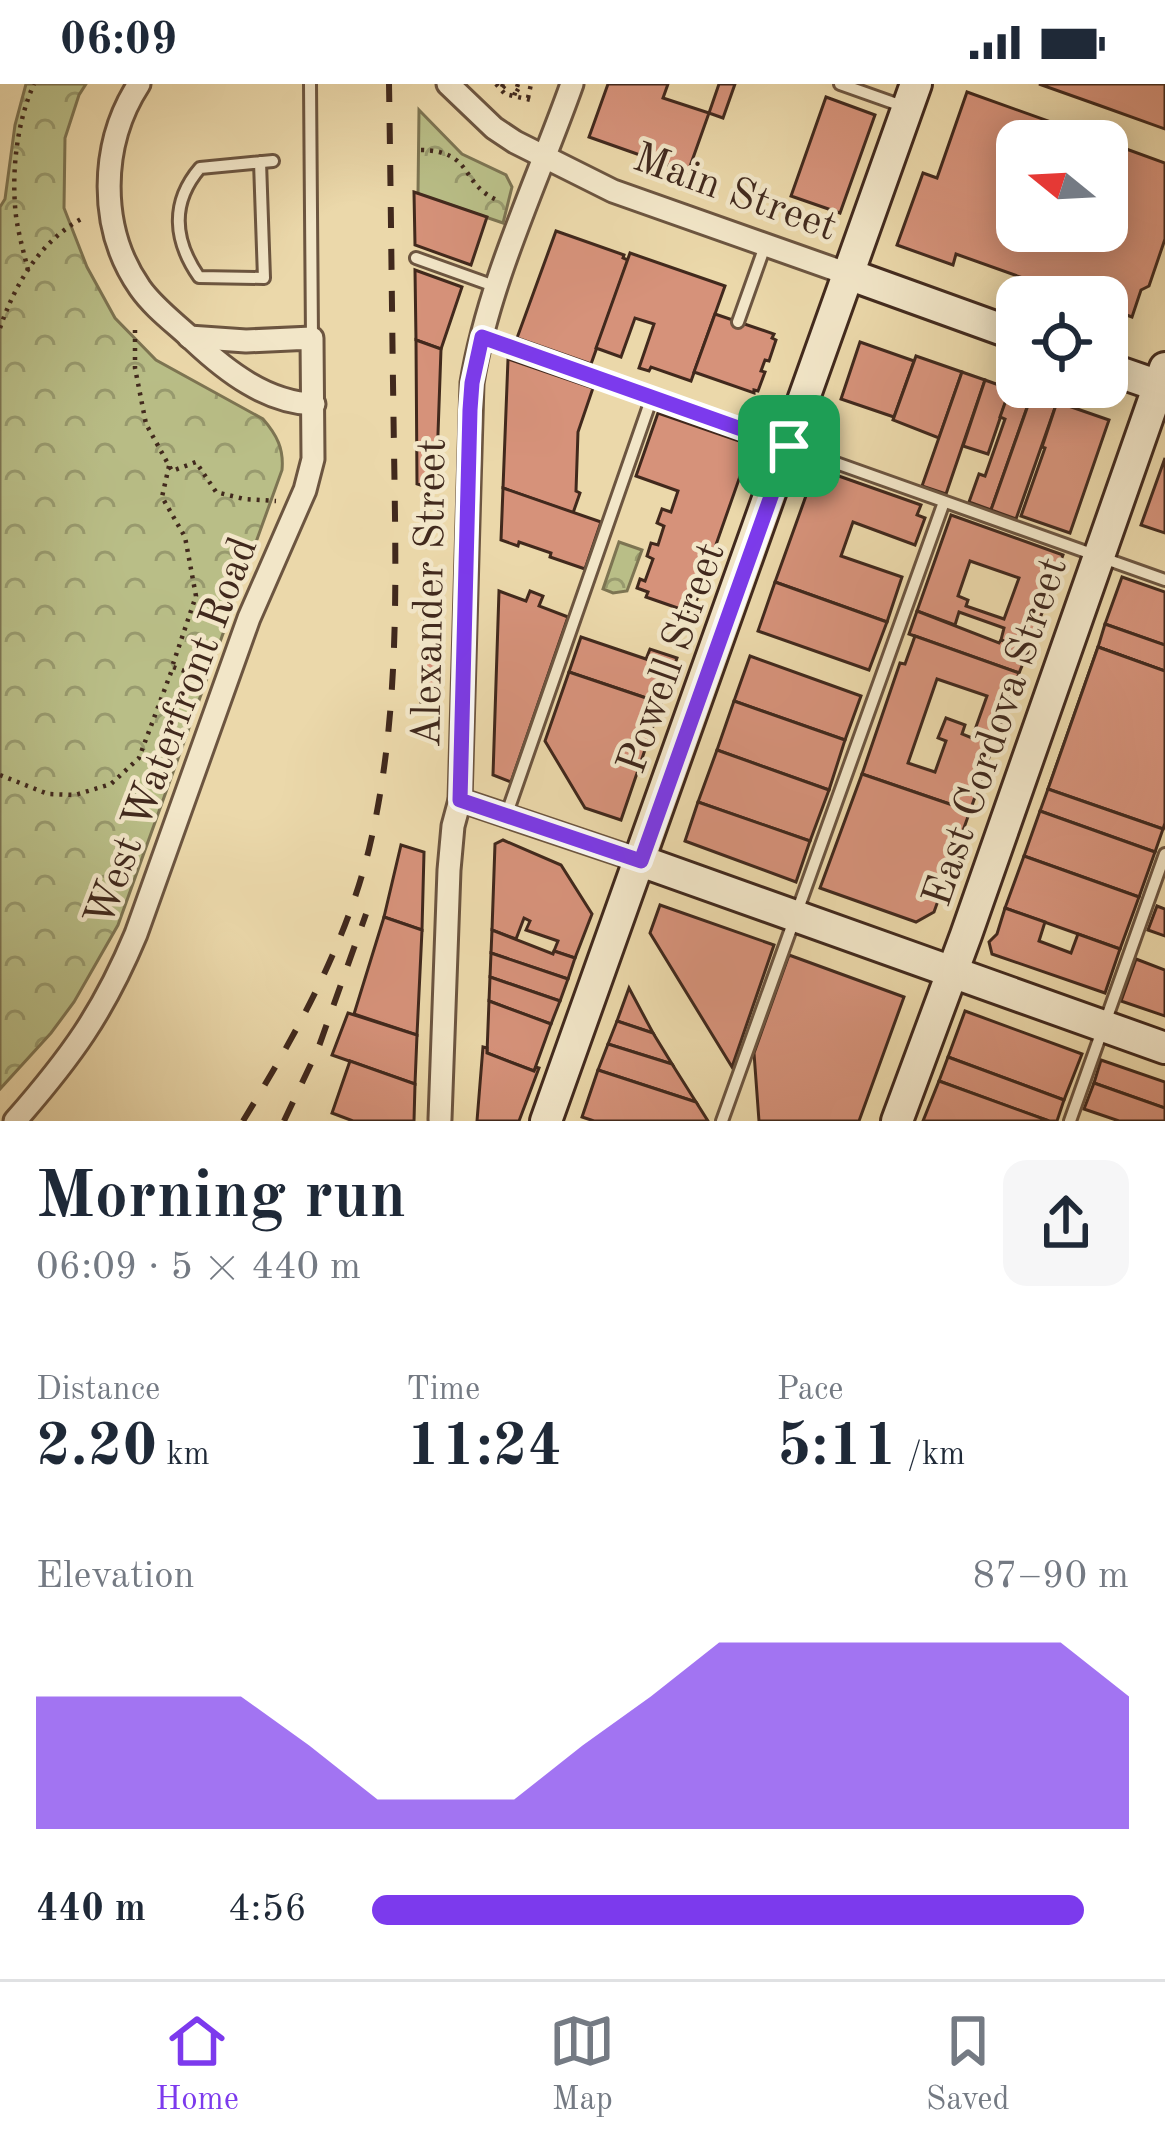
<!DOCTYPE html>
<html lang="en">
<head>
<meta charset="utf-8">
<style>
  body { margin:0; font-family:"Old Standard TT",serif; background:#f6f6f7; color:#1f2937; height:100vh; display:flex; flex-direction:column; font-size:45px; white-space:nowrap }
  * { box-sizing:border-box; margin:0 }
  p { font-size:39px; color:#747a83 }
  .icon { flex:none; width:66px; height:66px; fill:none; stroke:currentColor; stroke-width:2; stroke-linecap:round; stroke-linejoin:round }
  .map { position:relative; height:1037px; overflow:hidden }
  .sheet { display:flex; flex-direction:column; background:#fff; flex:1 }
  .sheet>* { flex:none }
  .needle { width:78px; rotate:288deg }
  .buttons { position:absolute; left:996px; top:36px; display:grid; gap:24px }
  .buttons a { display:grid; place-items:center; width:132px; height:132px; border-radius:24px; background:#fff; box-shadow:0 6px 30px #0003; font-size:60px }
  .pin { position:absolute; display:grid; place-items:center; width:102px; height:102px; color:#fff; margin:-51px; border-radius:24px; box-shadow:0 6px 18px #0006 }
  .round { display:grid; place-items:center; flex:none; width:126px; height:126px; border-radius:24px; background:#f6f6f7 }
  .overview { display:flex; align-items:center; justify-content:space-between; height:204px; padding:0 36px }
  h1 { font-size:66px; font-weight:800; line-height:90px }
  .stats { display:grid; grid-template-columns:repeat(3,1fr); gap:18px; height:204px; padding:12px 36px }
  .stats div { display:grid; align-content:center }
  .stats b { font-size:60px; font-weight:800 }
  .stats small { font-size:33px; font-weight:400 }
  .stats p { font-size:33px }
  .chart { height:336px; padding:24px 36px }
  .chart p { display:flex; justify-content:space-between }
  .chart svg { width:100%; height:216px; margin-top:12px; fill:#7c3aed; opacity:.7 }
  ul { padding:0 36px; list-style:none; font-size:39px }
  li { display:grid; grid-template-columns:192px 144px 1fr; align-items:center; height:90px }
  li i { height:30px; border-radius:15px; background:#7c3aed }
  .status { display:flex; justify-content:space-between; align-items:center; height:84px; padding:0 60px; background:#fff; direction:ltr }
  .status svg { height:33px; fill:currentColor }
  .menu { display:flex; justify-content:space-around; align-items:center; height:168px; border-top:3px solid #e0e1e3; background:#fff; font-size:33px; color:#747a83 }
  .menu a { display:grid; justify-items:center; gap:6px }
  .menu .on { color:#7c3aed }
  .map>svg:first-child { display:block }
  .park { fill:url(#park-crowns); stroke:#7d7452; stroke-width:3 }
  .building { fill:#d6927a; stroke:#41291d; stroke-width:3; fill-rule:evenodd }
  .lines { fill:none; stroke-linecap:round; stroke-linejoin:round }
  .lane-casing { stroke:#6c5540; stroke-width:16 }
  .street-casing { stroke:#6c5540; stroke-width:27 }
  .secondary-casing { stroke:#41291d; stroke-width:36 }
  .path { stroke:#41291d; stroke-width:4.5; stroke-dasharray:3 6; stroke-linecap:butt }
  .lane { stroke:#f2e6c8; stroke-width:10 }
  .street { stroke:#f2e6c8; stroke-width:21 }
  .secondary { stroke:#f2e6c8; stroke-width:30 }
  .rail { stroke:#41291d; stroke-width:6; stroke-dasharray:21 21; stroke-linecap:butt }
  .route-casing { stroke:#fff; stroke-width:24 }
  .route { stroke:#7c3aed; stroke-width:15 }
  .labels { text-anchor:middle; stroke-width:9; stroke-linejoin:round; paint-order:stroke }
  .street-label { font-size:42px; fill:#41291d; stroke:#f2e6c8 }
</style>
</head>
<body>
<div class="status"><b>06:09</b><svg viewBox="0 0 49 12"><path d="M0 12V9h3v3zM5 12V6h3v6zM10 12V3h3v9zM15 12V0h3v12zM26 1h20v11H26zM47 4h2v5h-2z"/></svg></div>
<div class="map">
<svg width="1165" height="1037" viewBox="0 0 1165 1037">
  <defs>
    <pattern id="park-crowns" width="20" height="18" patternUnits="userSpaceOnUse" patternTransform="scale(3)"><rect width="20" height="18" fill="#b9be87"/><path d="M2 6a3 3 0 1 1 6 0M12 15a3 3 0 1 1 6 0" fill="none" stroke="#989a6e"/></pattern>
  </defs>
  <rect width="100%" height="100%" fill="#ebd8aa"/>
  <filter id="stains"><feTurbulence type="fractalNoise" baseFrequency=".00167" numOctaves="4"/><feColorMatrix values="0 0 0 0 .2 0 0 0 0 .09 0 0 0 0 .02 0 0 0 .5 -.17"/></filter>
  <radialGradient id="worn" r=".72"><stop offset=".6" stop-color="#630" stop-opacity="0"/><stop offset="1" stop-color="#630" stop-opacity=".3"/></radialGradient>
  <g class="park">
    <path d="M26 0H86L79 11 65 54 64 124 87 183 115 234 156 276 263 335C277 351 284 365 282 386L118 841 74 918 51 949 0 1005V123L5 115 15 41Z"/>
    <polygon points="419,26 462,70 506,91 512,103 503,139 418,110"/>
    <polygon points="619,458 642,466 627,507 613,509 603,505"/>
  </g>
  <g class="building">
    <polygon points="608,0 668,0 663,14 709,29 688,88 589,53"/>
    <polygon points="719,0 735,0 723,34 709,29"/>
    <polygon points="1039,0 1165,0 1165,45 1101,22"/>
    <polygon points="967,8 1104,57 1017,57 1017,147 1107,147 1107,58 1165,79 1165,155 1149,202 1141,206 1132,233 1107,224 1107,213 1076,213 956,170 953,181 897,161 923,89 937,94"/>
    <polygon points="826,13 875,31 840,129 791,112"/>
    <polygon points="414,108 487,133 471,181 415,161"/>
    <polygon points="556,147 624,171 623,174 628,176 591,280 517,254"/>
    <polygon points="630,169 725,202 691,297 651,283 649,287 639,284 654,240 635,234 621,273 596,264"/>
    <polygon points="415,186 462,203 441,265 416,256"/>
    <polygon points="715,230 774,250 772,254 776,256 769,277 765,276 761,287 765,288 758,307 754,306 754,309 694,288"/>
    <polygon points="416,256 441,265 436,406 417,400"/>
    <polygon points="860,258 914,277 894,333 841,315"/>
    <polygon points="916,272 962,288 939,354 893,336"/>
    <polygon points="508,275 593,304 578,348 576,407 580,409 573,429 503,404"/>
    <polygon points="962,288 985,296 946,410 922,402"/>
    <polygon points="985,296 1010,305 988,370 963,362"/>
    <polygon points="1010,305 1031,312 991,426 969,418 979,390 985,392 1005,335 1000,333"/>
    <polygon points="1032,310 1057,318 1016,435 991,426"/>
    <polygon points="1057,318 1109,336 1070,449 1021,432 1045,364 1042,363"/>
    <polygon points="658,329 751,361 692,529 646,513 648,508 637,504 640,495 645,497 653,475 647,472 651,459 658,461 664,442 657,439 662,425 671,428 678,407 636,392"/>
    <polygon points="1165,374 1165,449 1141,441"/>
    <polygon points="816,384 921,421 917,431 925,434 915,461 853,438 841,472 902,493 887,538 775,498"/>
    <polygon points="503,404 601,438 585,485 550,473 551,469 519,458 518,462 501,456"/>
    <path d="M951 431 1063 471 1029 565 1001 556 1004 544 959 528 955 541 917 527ZM970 477 1019 494 1004 535 966 522 968 516 958 512Z"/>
    <polygon points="1122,493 1165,508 1165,561 1105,540"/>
    <polygon points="775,498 887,538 869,586 758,547"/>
    <polygon points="499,507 526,517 530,507 543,512 539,522 568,533 511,698 493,691"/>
    <polygon points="917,527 999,559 1001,556 1029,565 1019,589 909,550"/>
    <polygon points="425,530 438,531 437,543 441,543 438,604 434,604 434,619 421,618"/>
    <polygon points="1105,540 1165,561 1165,587 1098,563"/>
    <path d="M915 552 1019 589 970 727 862 690 900 579 905 580ZM937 595 987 612 972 654 962 650 965 641 946 634 938 654 946 657 935 688 908 679Z"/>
    <polygon points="581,553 646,575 650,565 677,574 661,619 569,588"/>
    <polygon points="1098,563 1165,587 1165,739 1163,745 1048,705"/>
    <polygon points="1098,563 1165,587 1165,739 1163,745 1048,705"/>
    <polygon points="750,572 861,612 845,656 734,617"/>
    <polygon points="569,588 661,619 621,736 585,724 545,657"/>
    <polygon points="734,617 845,656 829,706 717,666"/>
    <polygon points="717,666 829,706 810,757 698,718"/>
    <polygon points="862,690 970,727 934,828 916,838 820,804"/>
    <polygon points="1048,705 1163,745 1155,768 1040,727"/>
    <polygon points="698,718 810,757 796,798 685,757"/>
    <polygon points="1040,727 1155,768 1139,813 1024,772"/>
    <polygon points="503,756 561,781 592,830 575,874 554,867 558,857 526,846 530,837 524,834 516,855 492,846 495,760"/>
    <polygon points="401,761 424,768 422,846 384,833"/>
    <polygon points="1024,772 1139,813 1120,865 1005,824"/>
    <polygon points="660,821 774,861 732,983 650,849"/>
    <polygon points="1157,822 1165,825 1165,852 1148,846"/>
    <polygon points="1005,824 1045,838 1039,857 1071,869 1078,850 1120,865 1105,909 992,870 989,858 997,850"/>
    <polygon points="384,833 422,846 417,951 354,930"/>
    <polygon points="492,846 553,870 554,867 575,874 568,895 491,869"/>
    <polygon points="491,869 568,895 560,917 490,893"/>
    <polygon points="789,871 904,913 859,1037 759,1037 754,969"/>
    <polygon points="1136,875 1165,886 1165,932 1121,917"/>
    <polygon points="490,893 560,917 551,940 489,917"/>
    <polygon points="629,904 653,949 617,937"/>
    <polygon points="489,917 551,940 534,987 487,969"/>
    <polygon points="965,927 1082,970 1064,1016 948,973"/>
    <polygon points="348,929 417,951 415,1000 332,971"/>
    <polygon points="617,937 653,949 672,980 608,960"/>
    <polygon points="608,960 672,980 696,1018 598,986"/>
    <polygon points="483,963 487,964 487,969 534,987 536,983 539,984 519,1037 477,1037"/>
    <polygon points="948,973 1064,1016 1057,1037 1049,1037 939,997"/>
    <polygon points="1101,976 1165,998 1165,1024 1094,999"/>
    <polygon points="350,977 415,1000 414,1037 353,1037 332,1029"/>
    <polygon points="598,986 696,1018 708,1037 594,1037 582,1033"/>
    <polygon points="939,997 1049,1037 923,1037"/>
    <polygon points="1094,999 1165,1024 1165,1037 1119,1037 1084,1025"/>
  </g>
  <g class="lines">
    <defs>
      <g id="lane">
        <polyline points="310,0 312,254"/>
        <polyline points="840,0 905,23"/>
        <path d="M260 78 264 194 199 193C174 157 170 119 200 84L273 77"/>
        <polyline points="416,174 497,203"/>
        <polyline points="738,238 765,162"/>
        <polyline points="482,253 1165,496"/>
        <polyline points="506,732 652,313"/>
        <polyline points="722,1037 944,418"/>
        <polyline points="1070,1037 1165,770"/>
      </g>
      <g id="street">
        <path d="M139 0C100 60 98 144 140 204 154 224 175 239 193 256 226 287 267 319 314 320"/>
        <polyline points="448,0 494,44 515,58 613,107 848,190"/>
        <polyline points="460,716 641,777"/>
        <path d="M440 1035 449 786 453 742 460 716 472 299C488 199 538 96 572 0"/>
        <path d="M15 1037C71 973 103 929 136 850L249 534 305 406 313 375 312 254 246 257 189 253"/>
      </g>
      <g id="secondary">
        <polyline points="848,190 1017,251"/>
        <polyline points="1107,284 1165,304"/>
        <polyline points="641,777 1165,964"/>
        <polyline points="546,1037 916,0"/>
        <polyline points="897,1037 966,851 1165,284"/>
      </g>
    </defs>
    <use href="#lane" class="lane-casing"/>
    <use href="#street" class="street-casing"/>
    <use href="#secondary" class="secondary-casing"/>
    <g class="path">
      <polyline points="496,0 505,10 535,17"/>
      <polyline points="503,0 501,6 506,0"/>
      <polyline points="518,0 514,12 521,0"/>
      <polyline points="528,14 531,0"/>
      <path d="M421 66C474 67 460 100 497 116"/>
      <path d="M28 186C23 165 16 142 15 121 12 82 18 35 34 0"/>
      <path d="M0 244C15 200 40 158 81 135"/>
      <polyline points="135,246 135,284 146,340 172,387 196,378 216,408 244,415 276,417"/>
      <polyline points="169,382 162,413 185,453 196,512 173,580"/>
      <polyline points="0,691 48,710 75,711 111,700 139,674 173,583 207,595"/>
    </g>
    <use href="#lane" class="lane"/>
    <use href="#street" class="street"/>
    <use href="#secondary" class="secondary"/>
    <g class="rail">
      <path d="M243 1037C295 952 345 863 369 765 400 635 396 498 394 365 392 243 391 122 389 0"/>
      <polyline points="284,1037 318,965 366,830"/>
    </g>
  </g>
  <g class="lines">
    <defs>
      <polygon id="route" points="482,253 789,362 641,777 460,716 470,326 472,299"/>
    </defs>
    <use href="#route" class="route-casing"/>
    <use href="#route" class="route"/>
  </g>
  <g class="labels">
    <g class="street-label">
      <text transform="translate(736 106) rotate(20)" y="15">Main Street</text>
      <text transform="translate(427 509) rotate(-89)" y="15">Alexander Street</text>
      <text transform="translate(669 573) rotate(-70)" y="15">Powell Street</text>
      <text transform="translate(169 647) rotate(-69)" y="15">West Waterfront Road</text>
      <text transform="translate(993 647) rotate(-71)" y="15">East Cordova Street</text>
    </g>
  </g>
  <rect width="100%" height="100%" filter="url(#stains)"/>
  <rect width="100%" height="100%" fill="url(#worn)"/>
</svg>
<div class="buttons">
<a><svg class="needle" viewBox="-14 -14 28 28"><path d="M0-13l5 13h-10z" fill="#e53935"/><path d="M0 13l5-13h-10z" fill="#747a83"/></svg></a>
<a><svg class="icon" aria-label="locate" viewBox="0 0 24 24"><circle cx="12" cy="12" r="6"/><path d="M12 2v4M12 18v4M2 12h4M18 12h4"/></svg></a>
</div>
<div class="pin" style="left:789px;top:362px;background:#1e9e55"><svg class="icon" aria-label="arrive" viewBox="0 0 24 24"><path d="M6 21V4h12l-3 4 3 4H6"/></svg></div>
</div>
<section class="sheet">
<div class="overview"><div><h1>Morning run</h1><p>06:09 · 5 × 440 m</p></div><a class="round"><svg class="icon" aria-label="share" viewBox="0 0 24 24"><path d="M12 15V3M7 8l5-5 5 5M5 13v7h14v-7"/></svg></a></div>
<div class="stats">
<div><p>Distance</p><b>2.20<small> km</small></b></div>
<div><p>Time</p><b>11:24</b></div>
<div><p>Pace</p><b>5:11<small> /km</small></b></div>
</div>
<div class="chart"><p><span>Elevation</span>87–90 m</p>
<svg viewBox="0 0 160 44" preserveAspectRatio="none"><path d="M0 44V17L10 17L20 17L30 17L40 27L50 38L60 38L70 38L80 27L90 17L100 6L110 6L120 6L130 6L140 6L150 6L160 17V44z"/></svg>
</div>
<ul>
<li><b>440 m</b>4:56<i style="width:94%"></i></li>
</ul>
</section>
<nav class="menu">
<a class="on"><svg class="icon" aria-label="home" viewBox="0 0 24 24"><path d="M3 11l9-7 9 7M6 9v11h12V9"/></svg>Home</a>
<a><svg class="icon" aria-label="map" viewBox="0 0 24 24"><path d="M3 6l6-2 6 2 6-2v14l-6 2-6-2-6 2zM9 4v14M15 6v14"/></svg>Map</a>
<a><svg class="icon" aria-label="saved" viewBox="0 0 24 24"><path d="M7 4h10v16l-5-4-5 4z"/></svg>Saved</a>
</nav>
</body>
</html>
